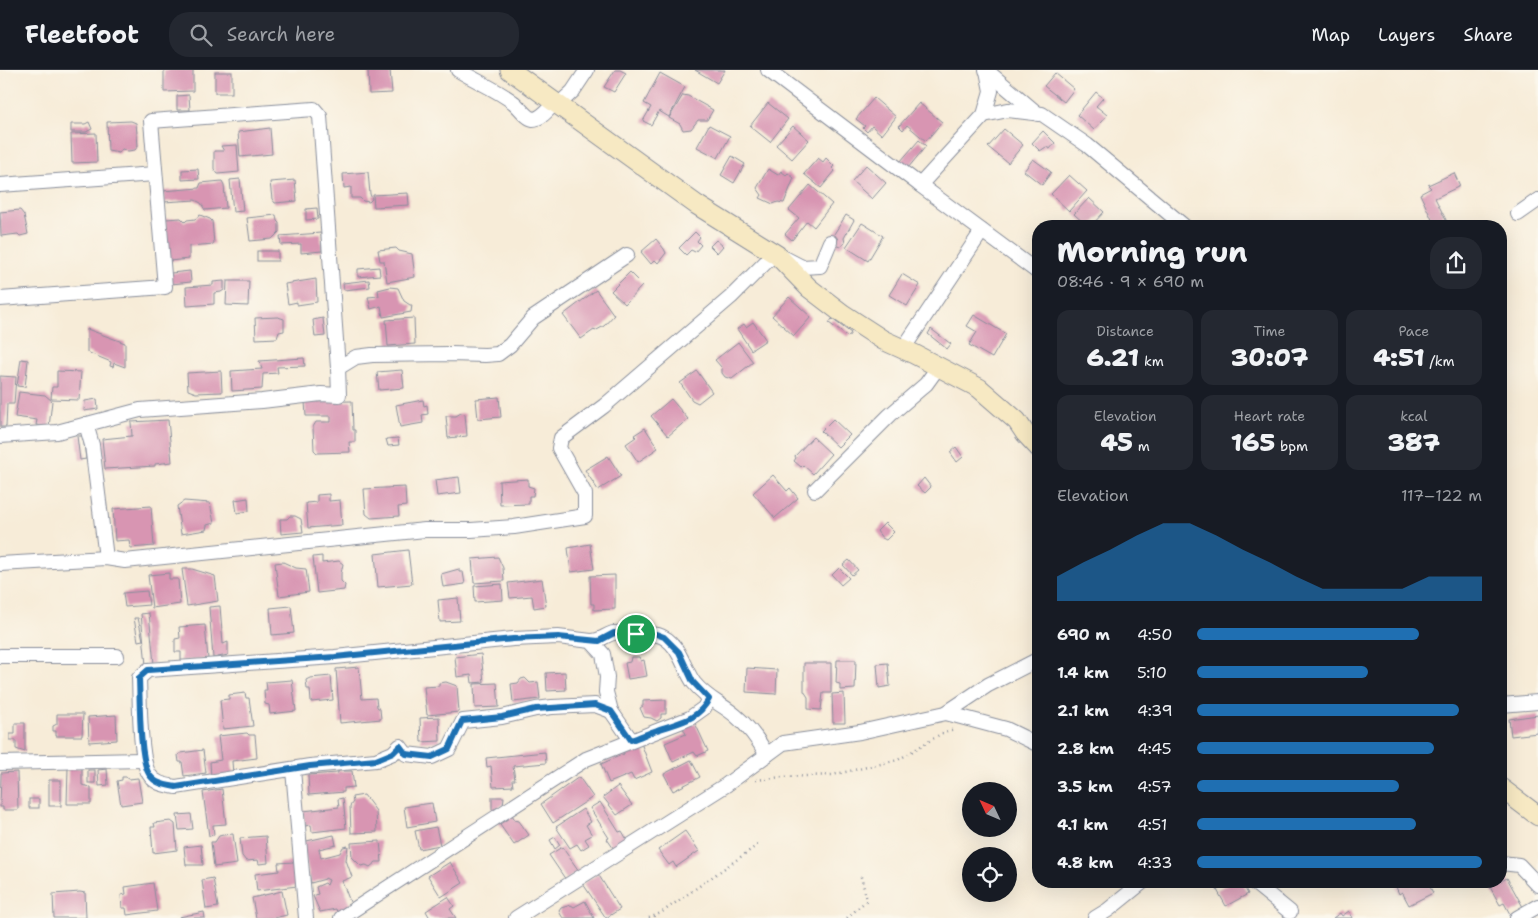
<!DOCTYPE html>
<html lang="en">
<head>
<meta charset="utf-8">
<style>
  body { margin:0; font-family:"Shantell Sans",sans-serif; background:#242831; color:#f1f3f6; height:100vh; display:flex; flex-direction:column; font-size:19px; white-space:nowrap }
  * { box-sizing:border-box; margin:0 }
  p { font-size:16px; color:#9ea1a6 }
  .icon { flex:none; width:28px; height:28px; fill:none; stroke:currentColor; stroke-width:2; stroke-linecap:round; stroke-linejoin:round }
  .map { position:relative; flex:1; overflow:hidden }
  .panel { position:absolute; left:1032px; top:150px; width:475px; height:668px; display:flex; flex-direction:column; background:#171b24; border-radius:20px; box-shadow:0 5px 20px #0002 }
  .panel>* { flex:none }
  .needle { width:32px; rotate:314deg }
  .tools { position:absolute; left:962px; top:712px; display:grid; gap:10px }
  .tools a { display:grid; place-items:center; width:55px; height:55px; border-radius:50%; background:#171b24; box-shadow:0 5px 20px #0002; font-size:25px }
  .pin { position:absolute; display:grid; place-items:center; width:42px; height:42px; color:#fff; margin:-21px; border:2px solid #fff; border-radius:50%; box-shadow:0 1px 5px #0007 }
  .round { display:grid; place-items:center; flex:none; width:52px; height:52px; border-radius:20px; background:#242831 }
  .summary { display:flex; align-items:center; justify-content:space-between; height:85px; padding:0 25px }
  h1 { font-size:28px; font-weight:800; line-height:38px }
  .metrics { display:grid; grid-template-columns:repeat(3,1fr); gap:8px; height:85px; padding:5px 25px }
  .metrics div { display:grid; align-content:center; border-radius:12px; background:#242831; text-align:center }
  .metrics b { font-size:25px; font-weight:800 }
  .metrics small { font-size:14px; font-weight:400 }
  .metrics p { font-size:14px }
  .chart { height:140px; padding:10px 25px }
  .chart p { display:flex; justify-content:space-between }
  .chart svg { width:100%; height:90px; margin-top:5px; fill:#1f6fb2; opacity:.7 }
  ul { padding:0 25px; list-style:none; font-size:16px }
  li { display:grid; grid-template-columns:80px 60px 1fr; align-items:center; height:38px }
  li i { height:12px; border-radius:6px; background:#1f6fb2 }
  header { display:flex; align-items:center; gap:30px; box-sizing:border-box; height:70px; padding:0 25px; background:#171b24; border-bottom:1px solid #363941 }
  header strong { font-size:24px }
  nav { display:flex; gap:28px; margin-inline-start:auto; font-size:18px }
  .search { width:350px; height:45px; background:#242831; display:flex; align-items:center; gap:12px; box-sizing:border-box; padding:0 18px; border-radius:20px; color:#9ea1a6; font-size:19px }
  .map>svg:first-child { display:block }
  .building { fill:#d895b2 }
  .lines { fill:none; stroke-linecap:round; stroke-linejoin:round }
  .minor-casing { stroke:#898e9b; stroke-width:16 }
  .secondary-casing { stroke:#898e9b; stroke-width:21 }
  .path { stroke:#898e9b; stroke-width:2.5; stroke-dasharray:1 4; stroke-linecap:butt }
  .minor { stroke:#fff; stroke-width:14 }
  .secondary { stroke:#f7e9c3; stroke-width:19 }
  .route-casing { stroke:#fff; stroke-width:10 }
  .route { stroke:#1f6fb2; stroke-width:6 }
</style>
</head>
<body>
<header>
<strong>Fleetfoot</strong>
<div class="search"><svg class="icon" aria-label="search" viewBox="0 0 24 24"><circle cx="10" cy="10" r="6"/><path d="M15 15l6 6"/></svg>Search here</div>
<nav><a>Map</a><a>Layers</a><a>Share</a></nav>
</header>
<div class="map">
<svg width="1538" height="848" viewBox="0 0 1538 848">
  <rect width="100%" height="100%" fill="#fbf7ec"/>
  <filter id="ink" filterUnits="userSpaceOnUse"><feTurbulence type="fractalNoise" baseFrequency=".02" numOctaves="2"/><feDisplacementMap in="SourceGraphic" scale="10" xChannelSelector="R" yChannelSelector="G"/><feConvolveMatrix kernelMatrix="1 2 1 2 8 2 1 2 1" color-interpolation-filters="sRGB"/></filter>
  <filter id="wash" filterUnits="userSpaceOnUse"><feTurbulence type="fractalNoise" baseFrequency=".0096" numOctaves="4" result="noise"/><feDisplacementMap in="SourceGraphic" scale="20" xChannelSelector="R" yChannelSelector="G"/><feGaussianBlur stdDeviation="1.12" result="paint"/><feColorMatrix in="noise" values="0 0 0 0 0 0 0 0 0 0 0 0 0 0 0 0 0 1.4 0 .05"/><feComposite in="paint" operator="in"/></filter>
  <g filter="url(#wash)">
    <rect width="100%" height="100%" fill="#f7ecd8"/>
    <g id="blocks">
      <g class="building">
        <polygon points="164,0 193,0 193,21 164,22"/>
        <polygon points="368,0 390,0 392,23 369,24"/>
        <polygon points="615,0 620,0 626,3 614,22 604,17"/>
        <polygon points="695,0 725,0 717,13"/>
        <rect x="215" y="2" width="17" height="21"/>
        <polygon points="660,3 685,17 669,47 659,41 651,55 643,51 651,37 644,33"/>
        <polygon points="1055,3 1074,19 1064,32 1044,16"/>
        <polygon points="1096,22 1103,28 1096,36 1107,45 1094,60 1077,45"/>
        <polygon points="189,25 190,40 177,40 177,26"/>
        <polygon points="683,25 688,26 713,40 707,50 698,50 691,59 683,60 680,54 669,48"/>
        <polygon points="874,28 896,47 882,65 872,56 867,62 863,58 865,56 856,49"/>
        <polygon points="768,33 788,49 770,72 750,56"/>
        <polygon points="919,33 942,52 926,71 907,55 903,60 899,56"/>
        <polygon points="131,51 136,53 138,76 135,80 128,81 122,79 119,83 108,81 107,52"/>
        <polygon points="89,52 92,59 86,62 71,62 71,54 85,54"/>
        <polygon points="709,55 730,66 718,88 697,77"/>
        <polygon points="793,56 809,70 792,89 776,75"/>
        <polygon points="270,58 272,84 240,87 238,62"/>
        <polygon points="1004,59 1023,75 1008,93 988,77"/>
        <polygon points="1043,61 1055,73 1050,79 1046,77 1040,81 1032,73"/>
        <polygon points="96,63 97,92 72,93 71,64"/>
        <polygon points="919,70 926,76 908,98 900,92"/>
        <polygon points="237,75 239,102 218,104 214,99 214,81 224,81 221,76"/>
        <polygon points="732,86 745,94 734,113 721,105"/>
        <polygon points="818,88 823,92 826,88 834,96 832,98 835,101 821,118 804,104"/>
        <polygon points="1033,89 1051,102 1042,115 1024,101"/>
        <polygon points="866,95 886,113 872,129 852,111"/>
        <polygon points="198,99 199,109 182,110 182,100"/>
        <polygon points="768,99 778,105 781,101 786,105 788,103 794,108 784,133 778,132 773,134 760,128 762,125 757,118"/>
        <polygon points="368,102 370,124 372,129 369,132 363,131 360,128 351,128 351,117 344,118 343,104"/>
        <polygon points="1454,103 1460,116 1435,128 1448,154 1443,156 1435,156 1420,124 1431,118 1428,115"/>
        <polygon points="1069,105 1087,121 1069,141 1051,124"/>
        <polygon points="240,109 243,141 233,142 230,110"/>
        <polygon points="295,110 297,131 275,133 272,129 270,112"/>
        <polygon points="222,111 224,115 226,138 205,140 201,133 195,130 164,132 163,121 199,118 201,113"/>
        <polygon points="810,115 832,134 814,157 807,151 792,170 785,164 799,148 789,140"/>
        <polygon points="408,123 409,135 374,137 373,125"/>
        <polygon points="1089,128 1104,142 1091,156 1087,156 1074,144"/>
        <polygon points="317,138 318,149 306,150 306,139"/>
        <polygon points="20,140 24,145 28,164 20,166 18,164 1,166 0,142"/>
        <polygon points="200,145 210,149 212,151 214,174 189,176 189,189 169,191 165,149 181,148 185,152 187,150 195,149"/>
        <polygon points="276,145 277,151 279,153 279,162 272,169 250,171 247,148"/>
        <polygon points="846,145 854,150 844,168 845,173 840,177 835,175 838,169 834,164"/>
        <polygon points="862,153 883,166 868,191 846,177"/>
        <polygon points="695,162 700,167 697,171 701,175 695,182 691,180 686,185 679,178"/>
        <polygon points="321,163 322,181 301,183 301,174 281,175 280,166"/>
        <polygon points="656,169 664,179 666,183 658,193 655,190 651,194 641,182"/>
        <polygon points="716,170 723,176 717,183 710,176"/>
        <polygon points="396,178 399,181 412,184 415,207 387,212 384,191 380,191 378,180"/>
        <rect x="257" y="181" width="21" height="10"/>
        <polygon points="379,197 380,205 358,207 358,199"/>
        <polygon points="190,201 191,212 171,214 171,203"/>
        <polygon points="630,202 643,215 625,234 611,221"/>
        <polygon points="902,204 920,215 907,236 889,225"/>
        <polygon points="316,209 317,232 297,235 297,232 288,234 285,214"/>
        <polygon points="369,210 370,217 344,220 343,213"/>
        <polygon points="224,211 224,220 221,222 214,223 214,234 187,236 186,217 213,215 213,212"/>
        <polygon points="227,211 249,211 248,236 226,235"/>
        <polygon points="390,217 398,218 404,231 410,235 412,235 411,242 383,247 381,236 371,239 368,227 379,226 378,220"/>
        <polygon points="596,220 614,245 604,256 595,261 594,260 581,269 563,245"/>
        <polygon points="789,227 811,247 794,266 772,246"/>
        <polygon points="974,245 1006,264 992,288 969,275 977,262 967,256"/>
        <polygon points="278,247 284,249 284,261 279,262 277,268 256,269 255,248"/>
        <polygon points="323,248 325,266 315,267 313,250"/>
        <polygon points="414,248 415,274 388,276 386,250"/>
        <polygon points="832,249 851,263 848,267 829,253"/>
        <polygon points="753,252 766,270 751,280 737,259 744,254 746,257"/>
        <polygon points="87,259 125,273 125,297 114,293 113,297 110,296 111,292 87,282"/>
        <polygon points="931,259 951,274 947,279 928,264"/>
        <polygon points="738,272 753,292 732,309 725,307 722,303 722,298 715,290"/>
        <polygon points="304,288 305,296 277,297 278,303 263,304 262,319 232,321 231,301 262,299 259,291"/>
        <polygon points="21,289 28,290 25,317 17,316"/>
        <polygon points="402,300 404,318 379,320 377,302"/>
        <polygon points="57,301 81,302 79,330 51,329 52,317 57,317"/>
        <polygon points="221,301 222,322 196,323 188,320 187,303"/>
        <polygon points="697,301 712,322 698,333 692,330 680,313"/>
        <polygon points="0,306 16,307 14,334 7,334 6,357 0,357"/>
        <polygon points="19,322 45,325 52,331 49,357 36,355 37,350 15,347"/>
        <polygon points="499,327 501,347 478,349 476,329"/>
        <polygon points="97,329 98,339 84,341 85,331"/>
        <polygon points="671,329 688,349 668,366 651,346"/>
        <polygon points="423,330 424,336 427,335 428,344 422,345 423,353 400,357 396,335"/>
        <polygon points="352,331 353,360 355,360 355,372 349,372 350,382 317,383 314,380 313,357 316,352 331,352 331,346 306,346 305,332"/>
        <polygon points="461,343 465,344 467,366 448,368 446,346 456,346"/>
        <polygon points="833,349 850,365 838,377 821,361"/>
        <polygon points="168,350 172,392 155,394 155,396 105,399 102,369 132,366 131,352"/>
        <polygon points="645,358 658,378 638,392 626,374 636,367 634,365"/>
        <polygon points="77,366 83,366 86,389 80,390"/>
        <polygon points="813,367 831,384 813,404 803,395 801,397 794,391 796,388 795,386"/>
        <polygon points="398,368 399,375 388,376 386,369"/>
        <polygon points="956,377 963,387 957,392 950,382"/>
        <polygon points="608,386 621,406 598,420 585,400"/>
        <polygon points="773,405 787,421 790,418 798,428 775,448 753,423"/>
        <polygon points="459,407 461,423 437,426 435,410"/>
        <polygon points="924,408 931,417 925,423 917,416"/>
        <polygon points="528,409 528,416 534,418 533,426 529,426 529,434 500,435 499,411"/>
        <polygon points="405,417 406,436 398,437 399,446 371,448 366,444 364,419"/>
        <polygon points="329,424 329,431 340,430 342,455 308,458 306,433 317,432 317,425"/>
        <polygon points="248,428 249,441 237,443 235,430"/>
        <polygon points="184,431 210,433 214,453 207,455 206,460 181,464 177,436"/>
        <polygon points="151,436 154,476 130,478 129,470 115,471 113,439"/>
        <polygon points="290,446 295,446 301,449 303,462 281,464 280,449 287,449"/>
        <polygon points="885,453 894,462 886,470 882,468 877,461"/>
        <polygon points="590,474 594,499 571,502 568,478"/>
        <polygon points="408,480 412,514 378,517 375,484"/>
        <polygon points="322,486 322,493 339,491 343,494 341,503 341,511 345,515 344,520 317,523 313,487"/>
        <polygon points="498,487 503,498 504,511 474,513 472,489"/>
        <polygon points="849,490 858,500 852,505 843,495"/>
        <polygon points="283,492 296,498 306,499 309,522 279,526 275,493"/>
        <polygon points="839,498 849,508 841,515 832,505"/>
        <polygon points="182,499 192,499 215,506 218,531 187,536"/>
        <polygon points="459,499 459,502 463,502 465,514 443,517 441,504"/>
        <polygon points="169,503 169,509 178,509 180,534 152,538 148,505"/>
        <polygon points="615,505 615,539 594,540 594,534 591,534 590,506"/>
        <polygon points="542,509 546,536 534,538 532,526 510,528 508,513"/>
        <polygon points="502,514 503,530 475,532 474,516"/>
        <polygon points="147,521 149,535 125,537 123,523"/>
        <polygon points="458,528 460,551 440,552 438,530"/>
        <polygon points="220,536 223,574 228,572 228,585 213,588 209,537"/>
        <polygon points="291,536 294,563 272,565 270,538"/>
        <polygon points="149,543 154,594 146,595 141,544"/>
        <polygon points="134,548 138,548 143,570 138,571"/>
        <polygon points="205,555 208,589 181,591 181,582 175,582 175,569 180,568 179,557"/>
        <polygon points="481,584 484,612 472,613 471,605 457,607 455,587"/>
        <polygon points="631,587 639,587 641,591 644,590 647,606 628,609 625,593 630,592"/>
        <polygon points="837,590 856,590 855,619 840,620 840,614 836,613"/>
        <polygon points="804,593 831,593 831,623 823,623 821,640 808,639 808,627 804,621"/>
        <polygon points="888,593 890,616 879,618 877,594"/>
        <polygon points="359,597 362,629 376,628 377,637 380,639 381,649 340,653 336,599"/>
        <polygon points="747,598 777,600 776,624 746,622"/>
        <polygon points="565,602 566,620 547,621 546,603"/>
        <polygon points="331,606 333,630 311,632 310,619 307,619 306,610 310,608"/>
        <polygon points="525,608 530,613 538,612 540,629 513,632 511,614 518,613 521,609"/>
        <polygon points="292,610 296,641 270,644 269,635 265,634 264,620 267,620 266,612"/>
        <polygon points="446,612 457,616 459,642 427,645 424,617 439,616 439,613"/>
        <polygon points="497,613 499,637 475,638 474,614"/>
        <polygon points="245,623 246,628 249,628 253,656 223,659 220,630 229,629 229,625"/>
        <polygon points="844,623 845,653 833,653 832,624"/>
        <polygon points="666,630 666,644 661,644 661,648 657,651 651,648 644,647 640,638 643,636 643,631"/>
        <polygon points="57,644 83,644 82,666 56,666 56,661 53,661 53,656 57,654"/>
        <polygon points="116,645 117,670 89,672 88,647"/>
        <polygon points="1538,645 1538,663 1511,666 1509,649"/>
        <polygon points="439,647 440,671 421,672 420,648"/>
        <polygon points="15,653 25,653 25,682 16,679 16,670 10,670 10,664 15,664"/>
        <polygon points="695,653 708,681 697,686 694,682 673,692 665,673 686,664 683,658"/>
        <polygon points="247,663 249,665 255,665 257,688 232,691 233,705 211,707 210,692 221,690 218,666"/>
        <polygon points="641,673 652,702 634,710 631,704 609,713 601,694 624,684 623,680"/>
        <polygon points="203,680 206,703 184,706 182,692 179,692 178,685 181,683"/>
        <polygon points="545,682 546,693 513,696 515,710 512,710 513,716 493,717 491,696 487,697 486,688"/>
        <polygon points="691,690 700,707 673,721 664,704"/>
        <polygon points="68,698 82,698 82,715 91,717 91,734 67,734"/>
        <polygon points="107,699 108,715 99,716 98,700"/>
        <rect x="88" y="700" width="7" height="13"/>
        <polygon points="338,701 352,701 354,717 344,718 344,722 309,725 308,705 338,703"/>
        <polygon points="17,702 18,740 3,740 3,737 0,737 1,703"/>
        <polygon points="122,707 126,707 129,709 138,708 142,732 121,735 117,711 122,710"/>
        <polygon points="579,707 593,727 553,753 541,734"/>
        <rect x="49" y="710" width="12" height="26"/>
        <polygon points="618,716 632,735 617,745 603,727"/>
        <polygon points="222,719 226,754 213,755 214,765 209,766 203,722"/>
        <polygon points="364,725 376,741 377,762 351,763 350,736 353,732 352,727"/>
        <polygon points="492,727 504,727 503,735 492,740"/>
        <polygon points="343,728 346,758 312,762 311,755 305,756 303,741 339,737 338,729"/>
        <rect x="29" y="729" width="10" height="9"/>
        <polygon points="600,732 619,762 622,761 629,773 616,782 607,769 609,768 590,738"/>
        <polygon points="432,733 435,752 407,757 404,737"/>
        <polygon points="583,739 591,752 586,755 592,765 585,769 589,775 581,780 577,774 570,778 556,757"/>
        <polygon points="511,743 515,750 519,751 529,765 514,775 498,752"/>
        <polygon points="191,744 193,759 179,760 177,745"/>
        <polygon points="171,751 175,754 177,780 153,783 151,757 155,757 154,753"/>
        <polygon points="436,757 440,775 419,779 415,761"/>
        <polygon points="685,761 699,781 676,797 673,792 669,795 658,780"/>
        <polygon points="233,764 237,794 214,797 211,772 215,772 219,766 223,765"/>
        <polygon points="334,765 336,775 319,779 321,788 340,783 343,777 348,776 346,790 352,807 342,811 352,837 337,842 336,839 320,842 313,826 318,824 316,817 325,813 327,815 329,810 325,808 325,809 311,813 302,772"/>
        <polygon points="266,766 268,793 259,794 258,790 246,791 242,786 240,768"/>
        <polygon points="555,767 560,775 555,779 550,770"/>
        <polygon points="380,771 382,792 376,792 370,797 366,795 361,796 352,787 351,773"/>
        <polygon points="201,775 203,795 186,795 184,777"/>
        <polygon points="562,777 579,801 566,810 549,785"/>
        <polygon points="294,792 297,816 257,821 255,804 279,801 278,793"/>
        <polygon points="450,792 463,813 441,827 428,806"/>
        <polygon points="598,804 620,839 606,848 583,814"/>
        <polygon points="213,808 218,837 206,839 202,810"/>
        <polygon points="1507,808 1523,837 1510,844 1504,833 1500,835 1490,817"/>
        <polygon points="1233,811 1241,811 1248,824 1226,836 1217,820"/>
        <polygon points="1406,811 1427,811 1433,823 1409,835 1402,822 1399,824 1396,817"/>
        <polygon points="153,813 157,841 127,845 126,838 122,838 121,825 126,824 125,817"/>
        <polygon points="282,821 287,845 274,848 256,848 252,828"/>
        <polygon points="80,822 85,823 86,848 54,848 53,824"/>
        <polygon points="448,827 454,836 450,839 456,848 430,848 426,841"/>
        <polygon points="585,831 594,848 563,848 561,845 559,841 561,838 571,835 574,837"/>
        <polygon points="1349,841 1353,848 1333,848 1340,843 1342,846"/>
        <polygon points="204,842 205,848 179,848 179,847"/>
      </g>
    </g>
  </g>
  <g filter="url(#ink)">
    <use href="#blocks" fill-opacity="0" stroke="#898e9b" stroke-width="1"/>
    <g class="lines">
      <defs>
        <g id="minor">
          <path d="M458 0C476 11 496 19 513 32 519 36 526 48 533 49 542 49 549 38 555 33"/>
          <polyline points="768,0 920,115 984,45 1008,40 1042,44 1087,75 1184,156"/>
          <polyline points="986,0 1038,44"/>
          <polyline points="558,35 573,21 587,0"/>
          <polyline points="984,45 991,21 987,1"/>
          <polyline points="0,115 155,104"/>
          <polyline points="920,115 1039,203"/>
          <polyline points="1518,144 1538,130"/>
          <polyline points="0,229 165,217 151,51 314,39 320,46 338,298 339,325 321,324 262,331 140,340 57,362 0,366"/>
          <polyline points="903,279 982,161"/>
          <polyline points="338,298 356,287 372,285 450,284 485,285 498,284 510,275 533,248 627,185"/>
          <polyline points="86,354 92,375 106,488"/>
          <polyline points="815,420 890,345 926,314 939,296"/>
          <polyline points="0,494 106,488 125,491 425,460 471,460 514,457 585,446 585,424 559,378 561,368 604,336 731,227 775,183 802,197 820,196 830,172"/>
          <path d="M558 567 591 571 603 584 607 607 606 622 611 641 595 635 552 637 536 639 502 647 463 651 449 679 432 687 406 684 400 676 393 683 376 690 310 696 176 717C165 715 155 714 149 704 139 688 140 629 139 608L148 600 335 587 513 569Z"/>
          <path d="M591 571C600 571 604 566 613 563 616 562 654 564 658 565 679 571 683 598 694 613 708 630 721 633 736 646 748 656 759 671 767 685"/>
          <polyline points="0,586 117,586"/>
          <polyline points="1501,635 1538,632"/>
          <polyline points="611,641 631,670"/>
          <polyline points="946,643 1006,659 1039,675"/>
          <polyline points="0,693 143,690"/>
          <polyline points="293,700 306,848"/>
          <polyline points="1501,793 1519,795 1538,815"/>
          <polyline points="1252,811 1290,842"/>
          <polyline points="341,848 586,689 690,648 704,638 709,629"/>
          <polyline points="516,848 726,715 783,673 860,662 946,643 988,615 1039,589"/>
          <polyline points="1095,848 1108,840 1144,811"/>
          <polyline points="1517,848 1538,836"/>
        </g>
        <g id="secondary">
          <polyline points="510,0 697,135 777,185 809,218 843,244 883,270 914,284 979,318 1017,351 1025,363 1039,378"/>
          <polyline points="1501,718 1538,746"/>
        </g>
      </defs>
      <use href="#minor" class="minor-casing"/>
      <use href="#secondary" class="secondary-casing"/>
      <g class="path">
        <polyline points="756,710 782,707 832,705 898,690 944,662 955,659"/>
        <polyline points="649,848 661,843 759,774"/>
        <polyline points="847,848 867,830 860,803"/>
      </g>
      <use href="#minor" class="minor"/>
      <use href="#secondary" class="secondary"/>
    </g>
  </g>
  <g class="lines" filter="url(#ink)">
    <defs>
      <path id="route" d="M614 563 656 564 664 567 679 582 693 612 709 629C697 651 679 652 657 660 648 663 640 667 631 670L611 641 595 635 536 639 502 647 462 651 449 679 432 687 406 684 400 676 393 683 376 690 310 696 176 717C165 715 155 714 149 704 139 688 140 629 139 608L148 600 335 587 513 569 558 567 599 571Z"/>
    </defs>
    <use href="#route" class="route-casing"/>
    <use href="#route" class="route"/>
  </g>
</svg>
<div class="tools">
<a><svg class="needle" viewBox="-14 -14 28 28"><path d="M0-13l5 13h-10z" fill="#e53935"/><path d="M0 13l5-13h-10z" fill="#9ea1a6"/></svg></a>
<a><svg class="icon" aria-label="locate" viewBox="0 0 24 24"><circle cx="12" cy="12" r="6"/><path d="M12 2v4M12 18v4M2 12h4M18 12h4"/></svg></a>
</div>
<div class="pin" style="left:636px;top:564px;background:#1e9e55"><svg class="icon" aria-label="arrive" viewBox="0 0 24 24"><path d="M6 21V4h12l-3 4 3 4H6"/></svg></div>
<section class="panel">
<div class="summary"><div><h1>Morning run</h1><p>08:46 · 9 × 690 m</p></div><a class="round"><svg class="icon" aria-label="share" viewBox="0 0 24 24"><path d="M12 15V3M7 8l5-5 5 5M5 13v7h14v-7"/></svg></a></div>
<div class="metrics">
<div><p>Distance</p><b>6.21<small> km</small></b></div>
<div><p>Time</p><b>30:07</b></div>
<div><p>Pace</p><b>4:51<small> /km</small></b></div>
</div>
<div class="metrics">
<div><p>Elevation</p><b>45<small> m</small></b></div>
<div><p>Heart rate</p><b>165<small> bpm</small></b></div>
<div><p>kcal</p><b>387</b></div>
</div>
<div class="chart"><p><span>Elevation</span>117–122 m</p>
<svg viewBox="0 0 160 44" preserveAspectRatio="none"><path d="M0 44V32L10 25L20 19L30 12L40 6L50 6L60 12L70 19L80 25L90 32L100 38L110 38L120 38L130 38L140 32L150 32L160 32V44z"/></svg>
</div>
<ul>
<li><b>690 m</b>4:50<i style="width:78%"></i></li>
<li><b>1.4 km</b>5:10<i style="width:60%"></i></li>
<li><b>2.1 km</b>4:39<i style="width:92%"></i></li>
<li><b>2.8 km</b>4:45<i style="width:83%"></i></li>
<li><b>3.5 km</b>4:57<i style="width:71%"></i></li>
<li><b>4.1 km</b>4:51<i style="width:77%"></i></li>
<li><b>4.8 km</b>4:33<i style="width:100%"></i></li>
</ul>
</section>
</div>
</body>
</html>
